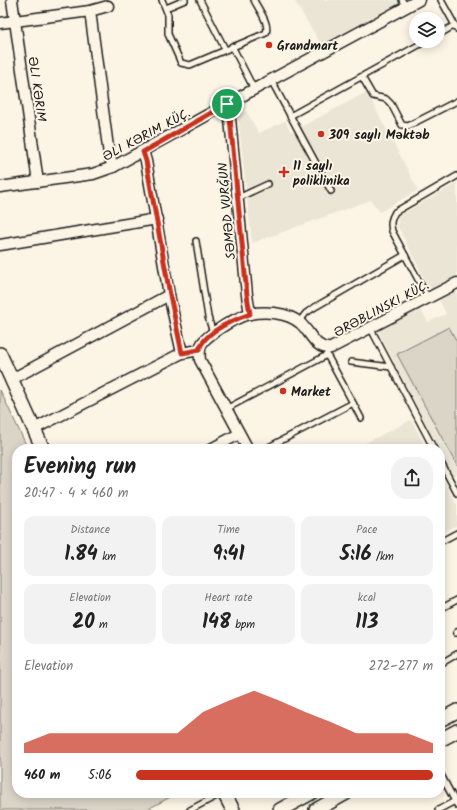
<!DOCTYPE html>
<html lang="en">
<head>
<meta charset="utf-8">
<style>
  body { margin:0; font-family:Kalam,sans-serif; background:#f2f2f2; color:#222; height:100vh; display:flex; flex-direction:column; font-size:15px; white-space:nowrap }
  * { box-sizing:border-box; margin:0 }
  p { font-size:13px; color:#767676 }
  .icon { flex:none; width:22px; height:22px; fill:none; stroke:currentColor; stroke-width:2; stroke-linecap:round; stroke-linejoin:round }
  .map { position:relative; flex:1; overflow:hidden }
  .drawer { position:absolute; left:12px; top:444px; width:433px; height:354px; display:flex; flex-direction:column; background:#fff; border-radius:16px; box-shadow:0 2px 10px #0003 }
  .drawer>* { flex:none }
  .controls { position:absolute; left:409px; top:12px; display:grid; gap:8px }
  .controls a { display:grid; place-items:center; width:36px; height:36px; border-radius:50%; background:#fff; box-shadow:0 2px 10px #0003; font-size:20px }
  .pin { position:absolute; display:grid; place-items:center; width:34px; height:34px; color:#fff; margin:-17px; border:2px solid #fff; border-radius:50%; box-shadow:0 1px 4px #0007 }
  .round { display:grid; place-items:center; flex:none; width:42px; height:42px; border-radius:16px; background:#f2f2f2 }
  .summary { display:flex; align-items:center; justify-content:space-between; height:68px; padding:0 12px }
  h1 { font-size:22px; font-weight:800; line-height:30px }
  .stats { display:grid; grid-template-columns:repeat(3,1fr); gap:6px; height:68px; padding:4px 12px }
  .stats div { display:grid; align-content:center; border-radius:10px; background:#f2f2f2; text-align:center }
  .stats b { font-size:20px; font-weight:800 }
  .stats small { font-size:11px; font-weight:400 }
  .stats p { font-size:11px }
  .chart { height:112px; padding:8px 12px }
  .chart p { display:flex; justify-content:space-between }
  .chart svg { width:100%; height:72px; margin-top:4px; fill:#c8321e; opacity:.7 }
  ul { padding:0 12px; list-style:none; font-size:13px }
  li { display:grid; grid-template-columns:64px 48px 1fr; align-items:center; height:30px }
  li i { height:10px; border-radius:5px; background:#c8321e }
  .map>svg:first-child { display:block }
  .built { fill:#ebe5d6 }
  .green { fill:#dbd5c8; stroke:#7c7872 }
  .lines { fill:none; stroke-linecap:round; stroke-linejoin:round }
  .service-casing { stroke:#1c1c1c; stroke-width:8 }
  .minor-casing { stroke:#1c1c1c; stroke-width:13 }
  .secondary-casing { stroke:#1c1c1c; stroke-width:16 }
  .service { stroke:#fcf5e5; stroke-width:5 }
  .minor { stroke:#fcf5e5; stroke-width:10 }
  .secondary { stroke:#fcf5e5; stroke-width:13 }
  .route-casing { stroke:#fff; stroke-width:8 }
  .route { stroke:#c8321e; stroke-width:5 }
  .poi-dot { fill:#c8321e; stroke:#fcf5e5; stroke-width:1.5 }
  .labels { text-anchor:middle; stroke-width:4; stroke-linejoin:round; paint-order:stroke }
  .poi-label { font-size:13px; font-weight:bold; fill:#1c1c1c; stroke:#fcf5e5; text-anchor:start }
  .street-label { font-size:13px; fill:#1c1c1c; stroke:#fcf5e5 }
</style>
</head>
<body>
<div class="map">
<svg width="457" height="810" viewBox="0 0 457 810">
  <rect width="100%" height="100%" fill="#fcf5e5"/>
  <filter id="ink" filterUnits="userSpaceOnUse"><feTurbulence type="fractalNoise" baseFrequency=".025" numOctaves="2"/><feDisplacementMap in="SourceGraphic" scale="8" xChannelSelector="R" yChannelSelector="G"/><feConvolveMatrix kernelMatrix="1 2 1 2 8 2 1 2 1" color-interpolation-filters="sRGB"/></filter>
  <g filter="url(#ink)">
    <g class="built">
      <polygon points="294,0 404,0 322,46"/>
      <polygon points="367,92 418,190 380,212 371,200 252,243 238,116 246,111 259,133 285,121 291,132"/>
      <polygon points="457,183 457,276 430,290 398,227 398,216"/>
      <polygon points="457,290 457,474 453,476 378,331 420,309 428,322 446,314 439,299"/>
      <polygon points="411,420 427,449 354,449"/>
      <polygon points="440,474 457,505 457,525 440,534"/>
    </g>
    <g class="green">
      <polygon points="449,327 457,342 457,466 397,354"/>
      <polygon points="0,390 28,449 17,449 17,793 178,793 146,810 0,810"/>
    </g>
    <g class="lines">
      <defs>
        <g id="service">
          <path d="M162 0 168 15V34L181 63 190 65 266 33C270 23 258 9 254 0"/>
          <polyline points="200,0 225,49"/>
          <polyline points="402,0 406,7"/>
          <polyline points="441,0 457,29"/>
          <polyline points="166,8 185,0"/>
          <polyline points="438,35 455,25"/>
          <polyline points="232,46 254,89"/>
          <polyline points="362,77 373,96 386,99 391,104 402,125 408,126 457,101"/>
          <polyline points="271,80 331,191"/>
          <polyline points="290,116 426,41"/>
          <polyline points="238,198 268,184"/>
          <polyline points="196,241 208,317 213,333"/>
          <path d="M428 298 392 231C390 223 391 219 395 212L457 176"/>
          <polyline points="299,322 306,313 315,307 405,255"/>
          <polyline points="371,329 434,449"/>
          <polyline points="351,362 391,367"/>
          <polyline points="353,403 361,418"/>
          <polyline points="226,409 327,355"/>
          <polyline points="265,449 353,403 327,355 327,349"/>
          <polyline points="440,461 457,493"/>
          <polyline points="440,542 457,533"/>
          <polyline points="440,609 457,600"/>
          <polyline points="456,633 457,632"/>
          <polyline points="440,664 457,654"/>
          <polyline points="440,773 457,805"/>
          <polyline points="190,810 222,793"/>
          <polyline points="438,810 457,800"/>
        </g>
        <g id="minor">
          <polyline points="12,0 38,182"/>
          <polyline points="90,11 109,155 113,167"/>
          <polyline points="0,23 90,11 108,6"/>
          <polyline points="227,105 230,119 247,295 250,314"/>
          <polyline points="143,151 146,161 169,295 182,353 199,350"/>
          <polyline points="0,187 93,174 113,167 271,80 419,0"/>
          <polyline points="0,245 157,219"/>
          <polyline points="12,379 169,295"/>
          <polyline points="34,429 182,353"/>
          <polyline points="211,449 239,434"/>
          <path d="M248 449 200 360C198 344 203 340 216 331 226 324 237 317 249 314 265 311 287 312 300 323 310 331 315 350 331 348L457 283"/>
        </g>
        <g id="secondary">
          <polyline points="0,354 43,449"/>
          <polyline points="440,720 457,711"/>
          <polyline points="440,740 457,731"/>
          <polyline points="224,793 233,810"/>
          <polyline points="280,810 311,793"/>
          <polyline points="316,810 346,793"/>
        </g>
      </defs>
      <use href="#service" class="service-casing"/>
      <use href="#minor" class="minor-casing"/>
      <use href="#secondary" class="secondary-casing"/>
      <use href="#service" class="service"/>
      <use href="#minor" class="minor"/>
      <use href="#secondary" class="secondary"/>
    </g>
  </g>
  <g class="lines" filter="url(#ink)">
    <defs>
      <path id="route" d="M227 104 230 118 247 295 250 314C233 320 204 332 199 350L182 353 170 295 146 161 143 152Z"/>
    </defs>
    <use href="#route" class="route-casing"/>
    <use href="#route" class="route"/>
  </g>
  <g class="poi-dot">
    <circle cx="269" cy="45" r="4"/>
    <circle cx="321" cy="134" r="4"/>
    <path d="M282 166h4v4h4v4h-4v4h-4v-4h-4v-4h4z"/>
    <circle cx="283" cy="391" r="4"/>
  </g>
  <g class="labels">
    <g class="poi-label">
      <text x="277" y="50">Grandmart</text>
      <text x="329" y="139">309 saylı Məktəb</text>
      <text x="293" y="170">11 saylı<tspan x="293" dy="15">poliklinika</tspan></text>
      <text x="291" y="396">Market</text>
    </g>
    <g class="street-label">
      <text transform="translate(38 89) rotate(82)" y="5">ƏLI KƏRIM</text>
      <text transform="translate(146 134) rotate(-28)" y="5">ƏLI KƏRIM KÜÇ.</text>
      <text transform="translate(226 211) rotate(-95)" y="5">SƏMƏD VURĞUN</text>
      <text transform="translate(381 308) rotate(-28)" y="5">ƏRƏBLINSKI KÜÇ.</text>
    </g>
  </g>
</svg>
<div class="controls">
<a><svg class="icon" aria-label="layers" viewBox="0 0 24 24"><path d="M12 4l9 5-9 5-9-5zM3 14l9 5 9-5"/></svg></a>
</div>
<div class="pin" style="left:227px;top:104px;background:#1e9e55"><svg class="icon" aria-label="arrive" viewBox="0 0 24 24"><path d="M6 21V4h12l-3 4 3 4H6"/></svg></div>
<section class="drawer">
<div class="summary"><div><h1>Evening run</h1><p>20:47 · 4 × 460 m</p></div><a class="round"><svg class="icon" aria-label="share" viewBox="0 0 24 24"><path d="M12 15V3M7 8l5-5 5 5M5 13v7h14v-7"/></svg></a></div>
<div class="stats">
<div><p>Distance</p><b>1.84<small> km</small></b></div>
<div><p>Time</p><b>9:41</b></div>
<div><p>Pace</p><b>5:16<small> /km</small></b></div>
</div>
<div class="stats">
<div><p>Elevation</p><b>20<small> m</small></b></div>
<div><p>Heart rate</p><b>148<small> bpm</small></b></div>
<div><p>kcal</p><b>113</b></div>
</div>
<div class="chart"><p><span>Elevation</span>272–277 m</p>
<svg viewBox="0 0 160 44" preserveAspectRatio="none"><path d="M0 44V38L10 32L20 32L30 32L40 32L50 32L60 32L70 19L80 12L90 6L100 12L110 19L120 25L130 32L140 32L150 32L160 38V44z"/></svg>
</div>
<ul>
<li><b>460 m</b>5:06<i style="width:100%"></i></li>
</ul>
</section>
</div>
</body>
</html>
